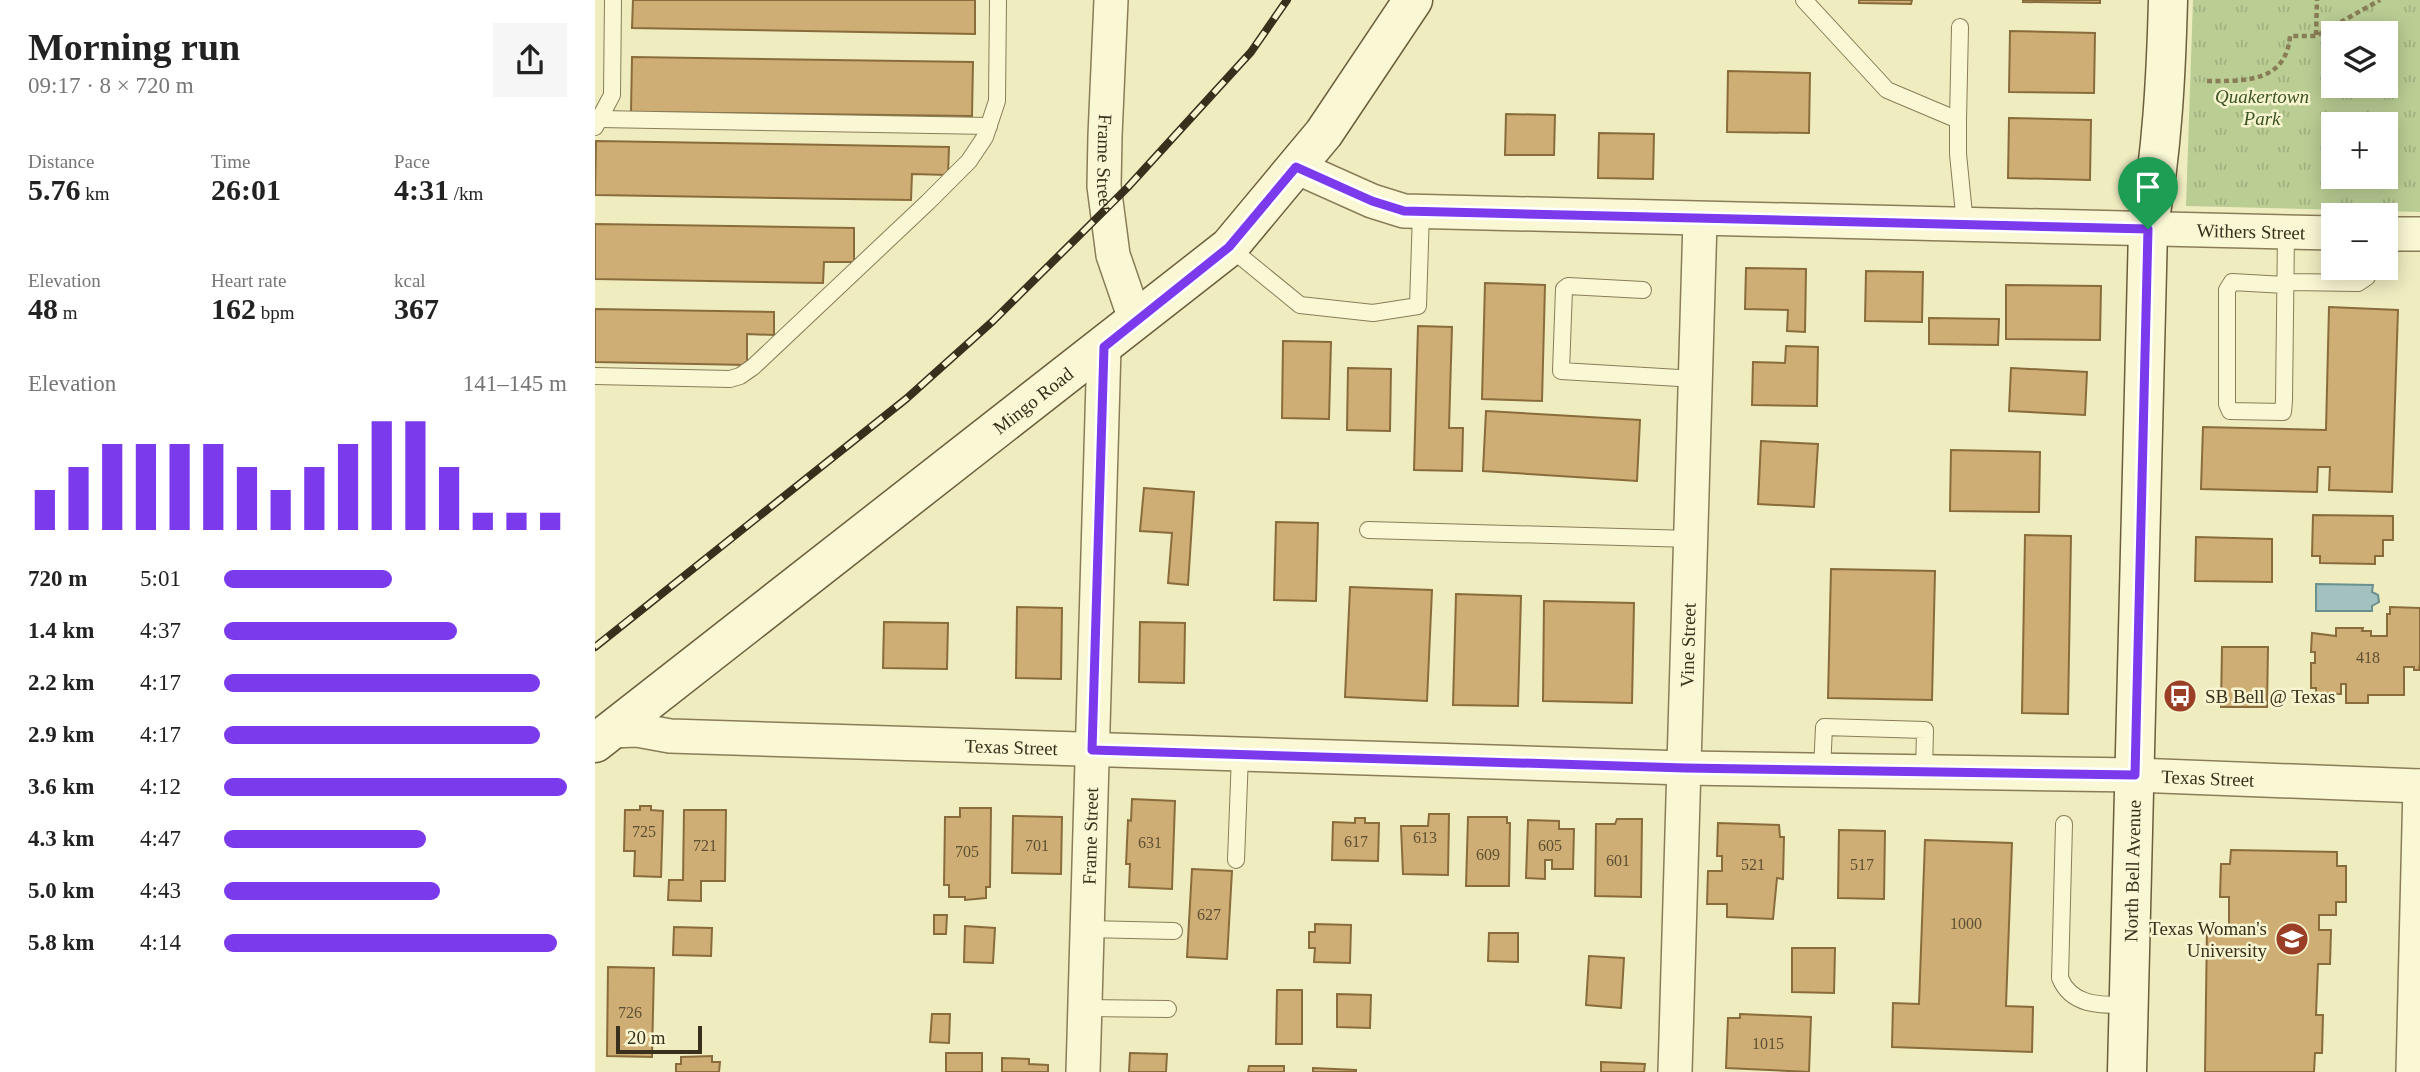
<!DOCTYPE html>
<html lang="en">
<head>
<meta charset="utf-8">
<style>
  body { margin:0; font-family:Georgia,serif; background:#f6f6f6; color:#222; height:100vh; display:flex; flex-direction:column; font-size:26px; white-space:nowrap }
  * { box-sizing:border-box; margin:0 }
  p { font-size:23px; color:#767676 }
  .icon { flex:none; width:38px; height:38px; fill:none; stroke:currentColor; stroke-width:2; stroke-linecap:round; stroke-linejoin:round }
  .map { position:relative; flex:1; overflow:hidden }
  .details { display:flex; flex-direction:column; background:#fff; width:595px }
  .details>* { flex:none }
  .controls { position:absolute; left:1726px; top:21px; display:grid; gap:14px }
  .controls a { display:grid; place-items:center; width:77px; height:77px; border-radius:0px; background:#fff; box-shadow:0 4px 18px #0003; font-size:35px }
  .scale { position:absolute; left:21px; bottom:18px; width:86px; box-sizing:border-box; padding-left:7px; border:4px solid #38301c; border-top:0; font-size:19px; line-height:24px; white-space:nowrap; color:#38301c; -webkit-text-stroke:5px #f7f4d0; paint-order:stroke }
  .pin { position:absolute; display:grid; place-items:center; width:60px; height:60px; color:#fff; margin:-72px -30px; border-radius:50% 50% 50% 0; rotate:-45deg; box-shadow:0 0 7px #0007 }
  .pin .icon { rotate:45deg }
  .round { display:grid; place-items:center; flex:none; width:74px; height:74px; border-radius:0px; background:#f6f6f6 }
  .overview { display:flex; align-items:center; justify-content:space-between; height:119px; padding:0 28px }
  h1 { font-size:38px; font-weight:600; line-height:52px }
  .metrics { display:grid; grid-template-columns:repeat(3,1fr); gap:10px; height:119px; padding:7px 28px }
  .metrics div { display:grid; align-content:center }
  .metrics b { font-size:30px; font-weight:600 }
  .metrics small { font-size:19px; font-weight:400 }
  .metrics p { font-size:19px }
  .chart { height:196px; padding:14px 28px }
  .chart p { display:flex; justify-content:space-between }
  .chart svg { width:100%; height:126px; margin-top:7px; stroke:#7c3aed; stroke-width:6 }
  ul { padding:0 28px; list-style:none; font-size:23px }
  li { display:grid; grid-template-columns:112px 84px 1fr; align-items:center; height:52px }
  li i { height:18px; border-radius:9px; background:#7c3aed }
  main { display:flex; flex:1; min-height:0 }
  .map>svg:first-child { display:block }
  .grass { fill:url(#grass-tufts); fill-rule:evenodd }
  .water { fill:#a3c1bf; stroke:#6a908f; stroke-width:2 }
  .building { fill:#cfae75; stroke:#896c3c; stroke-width:2 }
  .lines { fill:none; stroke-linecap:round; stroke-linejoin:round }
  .lane-casing { stroke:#897d57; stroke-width:18 }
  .street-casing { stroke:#897d57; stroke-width:36 }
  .secondary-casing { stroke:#6b5e3b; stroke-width:41 }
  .path { stroke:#897d57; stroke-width:4.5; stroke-dasharray:5 3.5; stroke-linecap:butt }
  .lane { stroke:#faf7d4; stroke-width:16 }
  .street { stroke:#faf7d4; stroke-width:33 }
  .secondary { stroke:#faf7d4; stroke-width:38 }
  .rail-casing { stroke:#38301c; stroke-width:8 }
  .rail { stroke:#f7f4d0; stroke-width:5; stroke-dasharray:16; stroke-linecap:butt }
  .route-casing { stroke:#fff; stroke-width:14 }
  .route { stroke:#7c3aed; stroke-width:9 }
  .labels { text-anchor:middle; stroke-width:5; stroke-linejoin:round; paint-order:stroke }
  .number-label { font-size:16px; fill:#5e5032 }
  .park-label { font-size:19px; font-style:italic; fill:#3d5522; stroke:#f7f4d0 }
  .street-label { font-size:19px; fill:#38301c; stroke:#f7f4d0 }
  .poi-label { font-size:19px; fill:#38301c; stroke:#f7f4d0; text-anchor:start }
</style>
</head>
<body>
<main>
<section class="details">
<div class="overview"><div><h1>Morning run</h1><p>09:17 · 8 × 720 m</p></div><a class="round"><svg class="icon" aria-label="share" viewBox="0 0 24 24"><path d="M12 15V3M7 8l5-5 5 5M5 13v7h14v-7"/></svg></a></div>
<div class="metrics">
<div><p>Distance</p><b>5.76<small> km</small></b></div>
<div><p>Time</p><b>26:01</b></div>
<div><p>Pace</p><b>4:31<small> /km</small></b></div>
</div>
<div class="metrics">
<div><p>Elevation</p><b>48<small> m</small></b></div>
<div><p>Heart rate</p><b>162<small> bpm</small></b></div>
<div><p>kcal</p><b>367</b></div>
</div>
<div class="chart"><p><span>Elevation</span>141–145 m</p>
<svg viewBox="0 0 160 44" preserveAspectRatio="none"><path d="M5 44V30M15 44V22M25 44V14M35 44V14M45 44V14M55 44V14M65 44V22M75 44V30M85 44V22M95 44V14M105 44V6M115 44V6M125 44V22M135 44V38M145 44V38M155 44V38"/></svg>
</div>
<ul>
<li><b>720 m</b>5:01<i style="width:49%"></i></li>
<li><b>1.4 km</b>4:37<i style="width:68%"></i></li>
<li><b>2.2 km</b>4:17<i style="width:92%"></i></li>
<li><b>2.9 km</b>4:17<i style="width:92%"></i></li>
<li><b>3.6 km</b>4:12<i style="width:100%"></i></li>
<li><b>4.3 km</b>4:47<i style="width:59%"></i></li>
<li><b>5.0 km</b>4:43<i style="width:63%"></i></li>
<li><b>5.8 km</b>4:14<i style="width:97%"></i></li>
</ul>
</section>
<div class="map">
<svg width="1825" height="1072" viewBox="0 0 1825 1072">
  <defs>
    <pattern id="grass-tufts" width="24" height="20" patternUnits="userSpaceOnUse" patternTransform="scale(1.75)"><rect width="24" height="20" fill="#bace94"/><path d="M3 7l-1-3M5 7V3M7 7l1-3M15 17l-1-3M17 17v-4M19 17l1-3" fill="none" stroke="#a1b17f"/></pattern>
  </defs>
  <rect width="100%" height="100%" fill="#efecc0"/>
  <path class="grass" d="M1598 0H1825V212L1591 206ZM1738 33H1790V86H1738ZM1738 124H1790V177H1738Z"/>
  <polygon class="water" points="1721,584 1778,585 1777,592 1783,595 1784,602 1777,606 1777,611 1721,611"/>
  <g class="building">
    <polygon points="38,0 380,0 380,34 37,28"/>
    <polygon points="1264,0 1317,0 1316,4 1264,3"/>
    <polygon points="1428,0 1505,0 1505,3 1428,2"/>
    <polygon points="1415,31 1500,33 1499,93 1414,92"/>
    <polygon points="37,57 378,62 377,116 36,112"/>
    <polygon points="1133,71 1215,73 1214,133 1132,132"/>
    <polygon points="911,114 960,115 959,155 910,155"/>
    <polygon points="1414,118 1496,120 1495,180 1413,178"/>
    <polygon points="1004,133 1059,134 1058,179 1003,178"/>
    <polygon points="1,141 354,147 353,175 317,174 316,200 0,195"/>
    <polygon points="0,224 259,228 259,262 229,262 228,283 0,279"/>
    <polygon points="1151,268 1211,269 1210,332 1192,331 1193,310 1150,309"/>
    <polygon points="1271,271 1328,272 1327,322 1270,321"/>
    <polygon points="890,283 950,285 947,401 887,399"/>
    <polygon points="1411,285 1506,286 1505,340 1411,339"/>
    <polygon points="1734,307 1803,310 1797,492 1734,490 1735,467 1723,467 1722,492 1606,489 1608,427 1731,430"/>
    <polygon points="0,309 179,312 179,335 152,334 152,365 0,362"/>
    <polygon points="1334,318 1404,319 1403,345 1334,344"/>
    <polygon points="823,326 857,327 854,428 868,428 867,471 819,470"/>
    <polygon points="688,341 736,342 734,419 687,418"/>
    <polygon points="1191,346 1223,347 1222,406 1157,405 1158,362 1190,363"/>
    <polygon points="753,368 796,369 795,431 752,430"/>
    <polygon points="1416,368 1492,372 1490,415 1414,411"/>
    <polygon points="891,411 1045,420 1042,481 888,471"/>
    <polygon points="1166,441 1223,444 1219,507 1163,504"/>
    <polygon points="1356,450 1445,452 1444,512 1355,511"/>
    <polygon points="549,488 599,492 593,585 573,583 577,533 545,531"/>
    <polygon points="1718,515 1798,516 1798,540 1788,540 1788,556 1780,556 1780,564 1725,563 1725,556 1717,556"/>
    <polygon points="681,522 723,523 721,601 679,600"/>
    <polygon points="1430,535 1476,536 1473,714 1427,713"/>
    <polygon points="1601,537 1677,539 1677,582 1600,581"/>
    <polygon points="1236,569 1340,571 1337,700 1233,698"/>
    <polygon points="755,587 837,590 832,701 750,697"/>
    <polygon points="861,594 926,596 923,706 858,705"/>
    <polygon points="949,601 1039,603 1037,703 948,701"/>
    <polygon points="422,607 467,608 466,679 421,678"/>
    <polygon points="1795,607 1825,608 1825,663 1824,670 1819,670 1819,667 1809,667 1809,695 1773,695 1773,703 1751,703 1751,684 1746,684 1746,694 1721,693 1721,688 1716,688 1716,663 1720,663 1720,652 1716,652 1717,633 1741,636 1741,628 1768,628 1767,631 1776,631 1776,636 1792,636 1792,614 1795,614"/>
    <polygon points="289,622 353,623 352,669 288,668"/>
    <polygon points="545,622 590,623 589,683 544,682"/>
    <polygon points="1627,647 1673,647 1672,707 1626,707"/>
    <polygon points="537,799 580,801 577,889 534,887 535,864 531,864 533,820 536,821"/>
    <polygon points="45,806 56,806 56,810 68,811 66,877 39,876 40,851 29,851 30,810 45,810"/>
    <polygon points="365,808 396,808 395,887 391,887 391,898 370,900 370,897 354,897 354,885 349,885 350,817 365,817"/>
    <polygon points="89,810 131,810 130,881 106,881 106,901 73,900 74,880 88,880"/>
    <polygon points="834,814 854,814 853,875 808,874 806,826 833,826"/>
    <polygon points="418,816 467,817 466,874 417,873"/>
    <polygon points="873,817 912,817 912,823 915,823 914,886 871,886"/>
    <polygon points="760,818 770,818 770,823 784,823 783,861 737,860 738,822 760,823"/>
    <polygon points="1022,819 1047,819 1046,897 1000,896 1001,824 1020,824"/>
    <polygon points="933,820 964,821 964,829 979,829 978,869 957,869 957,860 950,860 950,879 931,878"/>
    <polygon points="1123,823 1184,825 1185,837 1189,837 1188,879 1182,878 1178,919 1132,917 1132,904 1112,904 1113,871 1127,871 1127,856 1122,856"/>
    <polygon points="1244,830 1290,831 1289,899 1243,898"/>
    <polygon points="1330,840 1417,843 1411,1006 1438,1007 1437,1052 1297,1047 1298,1003 1324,1004"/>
    <polygon points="1636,850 1742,852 1742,866 1751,866 1751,902 1741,902 1741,915 1724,915 1724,930 1736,930 1735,964 1723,964 1721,1015 1728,1015 1727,1053 1720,1053 1719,1072 1610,1072 1612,926 1634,928 1634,897 1625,897 1626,864 1635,864"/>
    <polygon points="597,869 637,871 632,959 592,957"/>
    <polygon points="339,915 352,915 351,934 339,934"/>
    <polygon points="720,924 756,925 755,963 719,962 720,948 714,948 714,932 720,932"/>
    <polygon points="370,926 400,928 398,963 369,962"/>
    <polygon points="79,927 117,928 116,956 78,955"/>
    <polygon points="894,933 923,933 923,962 893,961"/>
    <polygon points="1197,948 1240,948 1239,993 1197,992"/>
    <polygon points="994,956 1029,958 1026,1008 991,1005"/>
    <polygon points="13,967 59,968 57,1057 12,1056"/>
    <polygon points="682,990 707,990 707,1044 681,1044"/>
    <polygon points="742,994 776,995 775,1028 742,1027"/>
    <polygon points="337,1014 355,1014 354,1043 335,1042"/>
    <polygon points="1145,1014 1216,1017 1214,1072 1131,1068 1133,1018 1145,1018"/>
    <rect x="351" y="1053" width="36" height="19"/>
    <polygon points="535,1053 572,1054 571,1072 534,1072"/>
    <polygon points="117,1056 117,1062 125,1062 124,1072 81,1072 81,1064 86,1064 86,1057"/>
    <polygon points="407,1058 434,1059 434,1064 453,1065 453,1072 407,1072"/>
    <polygon points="1006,1062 1050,1064 1049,1072 1006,1072"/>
    <polygon points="654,1066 689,1066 689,1072 653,1072"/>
    <polygon points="718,1068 761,1070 761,1072 718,1072"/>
  </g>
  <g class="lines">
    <defs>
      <g id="lane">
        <polyline points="1209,0 1292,90 1363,120 1363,154 1370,224"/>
        <polyline points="5,119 394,126"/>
        <polyline points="1363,120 1365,27"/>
        <polyline points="0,127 17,95 18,0"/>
        <polyline points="1691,232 1689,400 1688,412 1635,411 1632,404 1632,290 1637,282 1690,285 1695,282 1763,283 1772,277 1772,268"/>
        <polyline points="634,247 705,305 778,313 823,306 826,212"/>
        <polyline points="1048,290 973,286 969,289 966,371 1101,379"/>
        <polyline points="0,376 135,379 145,376 158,367 333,202 374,161 390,137 402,101 403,0"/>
        <polyline points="773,530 1096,539"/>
        <polyline points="1227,770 1229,727 1330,730 1329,772"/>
        <path d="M1469 824 1465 978C1477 1007 1507 1005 1534 1005"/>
        <polyline points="641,860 645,755"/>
        <polyline points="492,929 579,931"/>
        <polyline points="490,1008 573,1009"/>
      </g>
      <g id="street">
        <path id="s1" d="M516 0 510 136 509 186 518 255 541 322"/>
        <path id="s2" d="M701 167 777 201 809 211 1738 233"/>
        <polyline points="1790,234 1825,234"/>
        <path id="s3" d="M16 731 42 730 75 736 1090 768 1540 775 1825 786"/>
        <path id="s4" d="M488 1072 509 347"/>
        <path id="s5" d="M1080 1072 1105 220"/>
        <polyline points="1818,1072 1825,786"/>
      </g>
      <g id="secondary">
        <path id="s6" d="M0 743 634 247 729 133 818 0"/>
        <path id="s7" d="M1532 1072 1553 230C1567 153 1571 77 1573 0"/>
      </g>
    </defs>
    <use href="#lane" class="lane-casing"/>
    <use href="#street" class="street-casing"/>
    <use href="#secondary" class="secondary-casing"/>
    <g class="path">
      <polyline points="1721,35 1722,0"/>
      <path d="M1612 81C1649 81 1691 83 1695 36H1721L1785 0"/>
    </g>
    <use href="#lane" class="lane"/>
    <use href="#street" class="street"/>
    <use href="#secondary" class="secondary"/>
    <defs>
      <polyline id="rail" points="0,647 311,399 398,321 533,187 656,52 692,0"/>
    </defs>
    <use href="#rail" class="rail-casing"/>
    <use href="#rail" class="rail"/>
  </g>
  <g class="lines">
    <defs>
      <polygon id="route" points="701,167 777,201 809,211 1553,229 1540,775 1090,768 497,750 509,347 634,247"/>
    </defs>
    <use href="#route" class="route-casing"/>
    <use href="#route" class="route"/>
  </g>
  <defs>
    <symbol id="bus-disc" viewBox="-11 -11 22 22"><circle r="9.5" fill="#9a3e25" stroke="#f7f4d0"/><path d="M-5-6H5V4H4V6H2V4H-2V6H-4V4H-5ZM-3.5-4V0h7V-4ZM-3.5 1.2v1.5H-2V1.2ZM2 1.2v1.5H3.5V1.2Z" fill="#fff"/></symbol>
    <symbol id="university-disc" viewBox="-11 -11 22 22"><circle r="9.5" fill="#9a3e25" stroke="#f7f4d0"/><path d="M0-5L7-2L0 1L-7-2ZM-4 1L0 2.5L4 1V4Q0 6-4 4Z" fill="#fff"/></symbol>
  </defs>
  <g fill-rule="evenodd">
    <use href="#bus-disc" x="1566" y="677" width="38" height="38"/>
    <use href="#university-disc" x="1678" y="920" width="38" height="38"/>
  </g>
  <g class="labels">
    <g class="number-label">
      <text x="1773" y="663">418</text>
      <text x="49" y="837">725</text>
      <text x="830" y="843">613</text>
      <text x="761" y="847">617</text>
      <text x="555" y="848">631</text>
      <text x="110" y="851">721</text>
      <text x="442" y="851">701</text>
      <text x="955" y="851">605</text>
      <text x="372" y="857">705</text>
      <text x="893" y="860">609</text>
      <text x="1023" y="866">601</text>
      <text x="1158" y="870">521</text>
      <text x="1267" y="870">517</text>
      <text x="614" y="920">627</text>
      <text x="1371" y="929">1000</text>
      <text x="35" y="1018">726</text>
      <text x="1173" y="1049">1015</text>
    </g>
    <g class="park-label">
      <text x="1667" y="103">Quakertown<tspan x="1667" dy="22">Park</tspan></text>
    </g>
    <g class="street-label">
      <text dy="7" stroke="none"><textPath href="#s1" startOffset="163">Frame Street</textPath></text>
      <text dy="7" stroke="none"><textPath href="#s2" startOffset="964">Withers Street</textPath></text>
      <text dy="7" stroke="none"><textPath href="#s6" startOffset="556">Mingo Road</textPath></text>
      <text dy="7" stroke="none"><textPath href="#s5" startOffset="427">Vine Street</textPath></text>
      <text dy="7" stroke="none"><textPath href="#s3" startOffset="401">Texas Street</textPath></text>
      <text dy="7" stroke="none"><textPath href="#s3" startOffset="1598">Texas Street</textPath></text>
      <text dy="7" stroke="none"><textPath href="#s4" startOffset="236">Frame Street</textPath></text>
      <text dy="7" stroke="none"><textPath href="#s7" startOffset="201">North Bell Avenue</textPath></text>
    </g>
    <g class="poi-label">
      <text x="1610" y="703">SB Bell @ Texas</text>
      <text x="1672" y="935" text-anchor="end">Texas Woman's<tspan x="1672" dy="22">University</tspan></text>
    </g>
  </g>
</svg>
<div class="controls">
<a><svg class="icon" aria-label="layers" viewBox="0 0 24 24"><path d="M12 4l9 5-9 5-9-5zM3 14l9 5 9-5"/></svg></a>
<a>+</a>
<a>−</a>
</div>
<div class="scale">20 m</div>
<div class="pin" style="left:1553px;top:229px;background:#1e9e55"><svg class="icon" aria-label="arrive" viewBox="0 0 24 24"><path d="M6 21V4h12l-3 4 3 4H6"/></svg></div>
</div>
</main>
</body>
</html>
